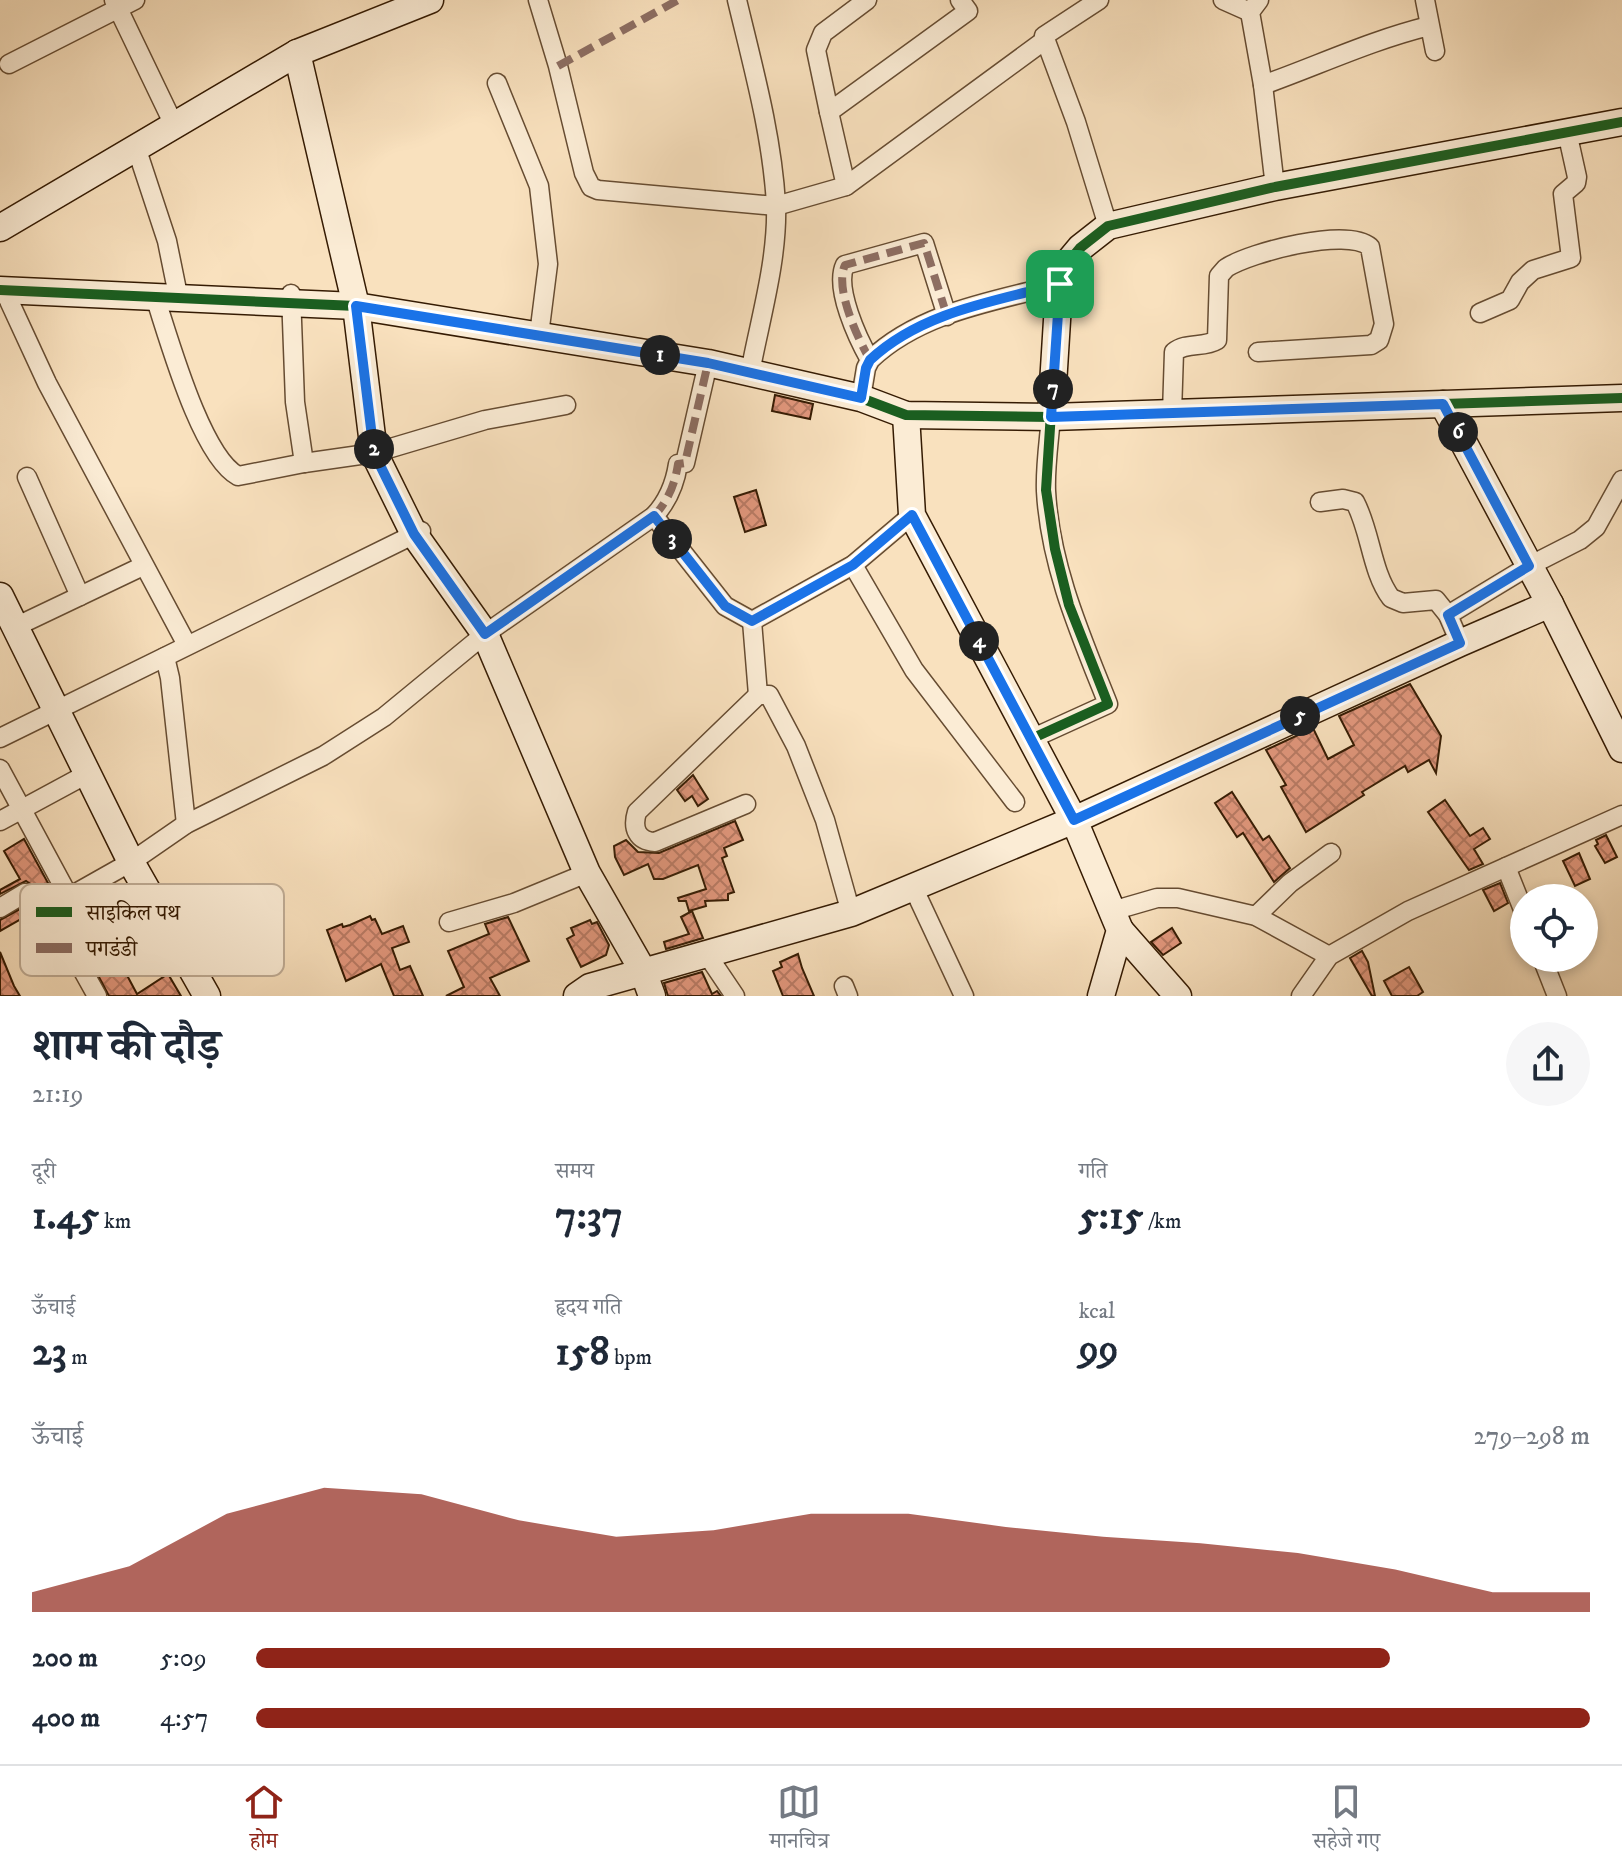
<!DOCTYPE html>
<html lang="hi">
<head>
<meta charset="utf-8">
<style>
  body { margin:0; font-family:"IM FELL DW Pica","Noto Serif Devanagari",serif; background:#f6f6f7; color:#1f2937; height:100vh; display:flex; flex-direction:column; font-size:30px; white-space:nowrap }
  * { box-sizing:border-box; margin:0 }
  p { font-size:26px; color:#747a83 }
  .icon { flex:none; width:44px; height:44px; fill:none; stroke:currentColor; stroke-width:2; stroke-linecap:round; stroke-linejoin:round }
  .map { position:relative; height:996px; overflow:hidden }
  .sheet { display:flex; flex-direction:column; background:#fff; flex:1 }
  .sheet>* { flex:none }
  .buttons { position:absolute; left:1510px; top:884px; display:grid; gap:16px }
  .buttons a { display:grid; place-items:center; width:88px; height:88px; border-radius:50%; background:#fff; box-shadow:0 4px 12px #0003; font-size:40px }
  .pin { position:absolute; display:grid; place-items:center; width:68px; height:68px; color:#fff; margin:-34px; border-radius:16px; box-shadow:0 4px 12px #0006 }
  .km { position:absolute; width:40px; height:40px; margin:-20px; border-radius:50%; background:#222; color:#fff; font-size:22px; line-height:40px; text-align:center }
  .round { display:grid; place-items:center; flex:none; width:84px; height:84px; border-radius:42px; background:#f6f6f7 }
  .head { display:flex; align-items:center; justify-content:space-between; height:136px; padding:0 32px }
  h1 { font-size:44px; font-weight:700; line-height:60px }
  .metrics { display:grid; grid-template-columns:repeat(3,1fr); gap:12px; height:136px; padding:8px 32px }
  .metrics div { display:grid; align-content:center }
  .metrics b { font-size:40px; font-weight:700 }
  .metrics small { font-size:22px; font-weight:400 }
  .metrics p { font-size:22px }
  .chart { height:224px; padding:16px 32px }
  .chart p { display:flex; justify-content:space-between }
  .chart svg { width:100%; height:144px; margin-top:8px; fill:#8f2418; opacity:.7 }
  ul { padding:0 32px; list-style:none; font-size:26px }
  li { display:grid; grid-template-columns:128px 96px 1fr; align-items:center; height:60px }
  li i { height:20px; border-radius:10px; background:#8f2418 }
  .menu { display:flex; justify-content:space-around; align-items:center; height:112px; border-top:2px solid #e0e1e3; background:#fff; font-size:22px; color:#747a83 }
  .menu a { display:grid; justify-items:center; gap:4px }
  .menu .on { color:#8f2418 }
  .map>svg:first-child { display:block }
  .building { fill:url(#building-cross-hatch); stroke:#351b03; stroke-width:2 }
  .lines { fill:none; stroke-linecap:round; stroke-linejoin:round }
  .street-casing { stroke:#664c32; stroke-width:21 }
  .secondary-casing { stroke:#351b03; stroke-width:29 }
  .street { stroke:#fbecd5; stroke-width:18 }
  .secondary { stroke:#fbecd5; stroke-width:26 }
  .quiet { stroke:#8d6e63; stroke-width:8; stroke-dasharray:16 8; stroke-linecap:butt }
  .cycleway-casing { stroke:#fbecd5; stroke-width:15 }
  .cycleway { stroke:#1b5e20; stroke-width:10 }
  .route-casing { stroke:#fff; stroke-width:16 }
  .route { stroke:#1a73e8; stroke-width:10 }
  .key { fill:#fbecd5; stroke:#c0ad96; stroke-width:2 }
  .key-label { font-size:22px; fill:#351b03 }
</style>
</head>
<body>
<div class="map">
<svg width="1622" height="996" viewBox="0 0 1622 996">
  <defs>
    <pattern id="building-cross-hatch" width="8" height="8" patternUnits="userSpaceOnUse" patternTransform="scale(2)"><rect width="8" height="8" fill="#e3987e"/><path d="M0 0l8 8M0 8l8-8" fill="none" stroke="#b97b65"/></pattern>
  </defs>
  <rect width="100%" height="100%" fill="#f9e1be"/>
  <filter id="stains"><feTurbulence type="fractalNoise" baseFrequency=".0025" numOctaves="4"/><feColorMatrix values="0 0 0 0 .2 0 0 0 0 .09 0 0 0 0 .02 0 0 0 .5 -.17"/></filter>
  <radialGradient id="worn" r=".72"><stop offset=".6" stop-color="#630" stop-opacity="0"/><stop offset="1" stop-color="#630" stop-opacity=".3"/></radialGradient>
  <g class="building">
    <polygon points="775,395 813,404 810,419 772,411"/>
    <polygon points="756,490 766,525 745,532 734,497"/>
    <polygon points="1410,684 1441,736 1436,773 1429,760 1408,772 1405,766 1362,792 1364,795 1306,832 1281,787 1286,785 1266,750 1313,728 1328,759 1354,745 1339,716"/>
    <polygon points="693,775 708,799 698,806 692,796 685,801 677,790"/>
    <polygon points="1232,792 1263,840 1269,836 1290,868 1274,882 1243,833 1237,837 1215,803"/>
    <polygon points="1445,800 1470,836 1483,828 1490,839 1474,849 1483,864 1469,870 1428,812"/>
    <polygon points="735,821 743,840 724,848 727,856 722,858 734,892 728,894 728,900 705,901 706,906 689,911 686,901 679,901 678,898 706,889 698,865 663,879 654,879 648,864 624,875 615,857 614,846 626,840 638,852 659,853"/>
    <polygon points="1606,835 1617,857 1605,863 1595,846 1598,844 1596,840"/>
    <polygon points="24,839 54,894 42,907 0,931 0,920 31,903 36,898 36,888 26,881 0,894 0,890 20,879 4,851"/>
    <polygon points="1579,853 1590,879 1575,886 1563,861"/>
    <polygon points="1500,883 1508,903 1494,911 1483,890"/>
    <polygon points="122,895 130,907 136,904 151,930 149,944 121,964 137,994 168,974 181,996 109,996 66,915 88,900 95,914"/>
    <polygon points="692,911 703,938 666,949 664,942 689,934 681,917"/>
    <polygon points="370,916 372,920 375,919 382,934 403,926 409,942 392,948 400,970 410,966 423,996 394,996 381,964 346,981 327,930 342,924 343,927 350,925"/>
    <polygon points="508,917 529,961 490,978 500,996 446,996 464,987 448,951 489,934 485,924"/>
    <polygon points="590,920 592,924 597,922 609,945 606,955 581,967 567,939 574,935 571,928"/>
    <polygon points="1172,928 1181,943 1163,955 1151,942"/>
    <polygon points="1362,951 1368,962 1375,996 1372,996 1350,958"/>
    <polygon points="0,952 14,986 20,996 0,996"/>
    <polygon points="798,954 802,968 814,996 783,996 773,971 782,967 780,962"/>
    <polygon points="1409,967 1423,992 1417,996 1392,996 1384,981"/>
    <polygon points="702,972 712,994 717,991 721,996 668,996 664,983"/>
  </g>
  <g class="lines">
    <defs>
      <g id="street">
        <polyline points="114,0 174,125"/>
        <polyline points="538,0 558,66 584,173 591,187 598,190 776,206 846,186 829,112 968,11 960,0"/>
        <path d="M737 0C753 67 772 135 776 204 778 260 760 319 750 373"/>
        <polyline points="1099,0 1044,36 1076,122 1108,226"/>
        <polyline points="1223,0 1250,12"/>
        <polyline points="1259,0 1250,12 1263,85 1275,187"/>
        <polyline points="1425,0 1435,51"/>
        <polyline points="9,64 135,0"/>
        <polyline points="497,83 539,186 548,264 539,335"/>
        <path d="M1263 85C1319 65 1372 40 1429 26"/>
        <polyline points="829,112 816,50 823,33 867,0"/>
        <polyline points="136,147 167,241 179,300"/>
        <polyline points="846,186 1045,40"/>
        <polyline points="4,290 47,383 187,645"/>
        <polyline points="291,294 295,402 304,463"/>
        <path d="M155 297C169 339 201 456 238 476L304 463 374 453 485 420 566 405"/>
        <polyline points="1480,313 1510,300 1520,282 1533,270 1571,258 1563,194 1576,183 1577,177 1567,132"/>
        <path d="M870 360C858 339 834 288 845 265L924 243 947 316"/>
        <path d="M861 398 866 368 870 360C920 312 995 301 1060 284"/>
        <path d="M1172 413 1174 352C1186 342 1204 348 1217 340L1219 276 1226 268C1251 252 1347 227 1370 247L1384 324 1379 340 1371 345 1258 352"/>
        <polyline points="27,477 80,596"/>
        <path d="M1320 502 1343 499 1355 502C1371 532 1371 571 1391 598L1403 603 1436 600 1448 615 1460 643"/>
        <polyline points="654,516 725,606 752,621"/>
        <polyline points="853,565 914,670 1015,802"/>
        <polyline points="1448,615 1529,566 1580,540 1596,527 1622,480"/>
        <polyline points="752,621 758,695 769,695 796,746 825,820 851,913"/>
        <polyline points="752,621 853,565 912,515"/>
        <polyline points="15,627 143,566"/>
        <polyline points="165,657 170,678 186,824"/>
        <polyline points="0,738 421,531"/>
        <path d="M1031 739 1108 704C1081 636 1050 566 1046 491 1045 467 1049 441 1051 417"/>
        <polyline points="0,769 69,897"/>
        <path d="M746 804 655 842C637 841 632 828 637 812L758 695"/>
        <polyline points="0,821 87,774"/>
        <polyline points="1506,867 1524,912"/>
        <polyline points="913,887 964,996"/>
        <polyline points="0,908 25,893"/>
        <polyline points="1112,911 1157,898 1178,898 1256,916 1329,956"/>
        <polyline points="1256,916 1290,883 1331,853"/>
        <polyline points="449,922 514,903 587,873"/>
        <polyline points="706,953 735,996"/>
        <polyline points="1542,958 1557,996"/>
        <polyline points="844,986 848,996"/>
        <path d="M97 996 53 917V910L69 897 131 862 186 824 323 756 384 717 485 634 654 516C668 501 675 484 678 464L685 463 708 363"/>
        <polyline points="1301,996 1329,956 1408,911 1622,815"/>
      </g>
      <g id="secondary">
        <polyline points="297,53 356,306 374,453 414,534 485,634 587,873 643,971 652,996"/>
        <polyline points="0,228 297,53 430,0"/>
        <polyline points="0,290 356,306 708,363 861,398 906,415 1051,417 1622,398"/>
        <polyline points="1443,404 1550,604 1622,749"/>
        <polyline points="906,415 912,515 1074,820 1460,643 1550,604"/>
        <polyline points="1051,417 1060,272 1080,248 1108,226 1275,187 1622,122"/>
        <polyline points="0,596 131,862 207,996"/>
        <polyline points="1120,930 1178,996"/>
        <polyline points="577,996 590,987 851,913 1074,820 1120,930 1101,996"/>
      </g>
    </defs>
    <use href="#street" class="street-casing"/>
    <use href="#secondary" class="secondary-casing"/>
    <use href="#street" class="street"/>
    <use href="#secondary" class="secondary"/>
    <g class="quiet">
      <polyline points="558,66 678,0"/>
      <path d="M870 360C858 339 834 288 845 265L924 243 947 316"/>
      <path d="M654 516C668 501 675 484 678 464L685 463 708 363"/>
    </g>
    <defs>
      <g id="cycleway">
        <polyline points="0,290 356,306 708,363 861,398 906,415 1051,417 1622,398"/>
        <polyline points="1031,739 1108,704 1069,605 1055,549 1046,490 1060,272 1080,248 1108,226 1275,187 1622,122"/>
      </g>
    </defs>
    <use href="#cycleway" class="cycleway-casing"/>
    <use href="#cycleway" class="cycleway"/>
  </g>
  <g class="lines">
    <defs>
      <path id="route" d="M1060 284 1051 417 1443 404 1529 566 1448 615 1460 643 1074 820 912 515 853 565 752 621 725 606 654 516 485 634 414 534 374 453 356 306 708 363 861 398 866 368 870 360C921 312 995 301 1060 284Z"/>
    </defs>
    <use href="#route" class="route-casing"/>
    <use href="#route" class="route"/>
  </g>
  <rect x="20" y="884" width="264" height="92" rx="12" class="key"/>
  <rect x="36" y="907" width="36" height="10" fill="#1b5e20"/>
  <rect x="36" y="943" width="36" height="10" fill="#8d6e63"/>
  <g class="key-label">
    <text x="86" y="920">साइकिल पथ</text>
    <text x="86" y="956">पगडंडी</text>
  </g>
  <rect width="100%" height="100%" filter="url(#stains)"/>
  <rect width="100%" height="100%" fill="url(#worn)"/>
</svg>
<div class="buttons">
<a><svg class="icon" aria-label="locate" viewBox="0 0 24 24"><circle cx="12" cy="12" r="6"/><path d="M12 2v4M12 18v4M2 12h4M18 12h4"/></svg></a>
</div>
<div class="pin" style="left:1060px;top:284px;background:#1e9e55"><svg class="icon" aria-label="arrive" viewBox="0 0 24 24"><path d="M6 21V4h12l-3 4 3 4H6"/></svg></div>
<b class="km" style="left:660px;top:355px">1</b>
<b class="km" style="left:374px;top:449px">2</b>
<b class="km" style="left:672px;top:539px">3</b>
<b class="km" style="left:979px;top:641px">4</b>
<b class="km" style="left:1300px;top:716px">5</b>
<b class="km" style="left:1458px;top:432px">6</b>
<b class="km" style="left:1053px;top:389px">7</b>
</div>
<section class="sheet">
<div class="head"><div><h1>शाम की दौड़</h1><p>21:19</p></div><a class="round"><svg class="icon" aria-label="share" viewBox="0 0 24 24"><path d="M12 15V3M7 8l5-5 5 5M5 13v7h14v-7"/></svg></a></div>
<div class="metrics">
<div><p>दूरी</p><b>1.45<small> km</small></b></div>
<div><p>समय</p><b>7:37</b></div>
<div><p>गति</p><b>5:15<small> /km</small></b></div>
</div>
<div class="metrics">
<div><p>ऊँचाई</p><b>23<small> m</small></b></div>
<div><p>हृदय गति</p><b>158<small> bpm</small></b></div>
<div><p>kcal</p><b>99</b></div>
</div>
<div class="chart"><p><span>ऊँचाई</span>279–298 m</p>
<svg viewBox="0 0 160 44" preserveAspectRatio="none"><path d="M0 44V38L10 30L20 14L30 6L40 8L50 16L60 21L70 19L80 14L90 14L100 18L110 21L120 23L130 26L140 31L150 38L160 38V44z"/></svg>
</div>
<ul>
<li><b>200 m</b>5:09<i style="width:85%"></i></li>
<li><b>400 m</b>4:57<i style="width:100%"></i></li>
</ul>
</section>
<nav class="menu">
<a class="on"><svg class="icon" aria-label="home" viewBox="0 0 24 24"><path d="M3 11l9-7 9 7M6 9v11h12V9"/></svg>होम</a>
<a><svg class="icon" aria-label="map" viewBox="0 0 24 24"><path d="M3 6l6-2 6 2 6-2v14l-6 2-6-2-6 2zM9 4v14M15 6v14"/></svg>मानचित्र</a>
<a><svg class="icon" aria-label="saved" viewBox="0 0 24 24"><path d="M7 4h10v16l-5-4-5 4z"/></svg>सहेजे गए</a>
</nav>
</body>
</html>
